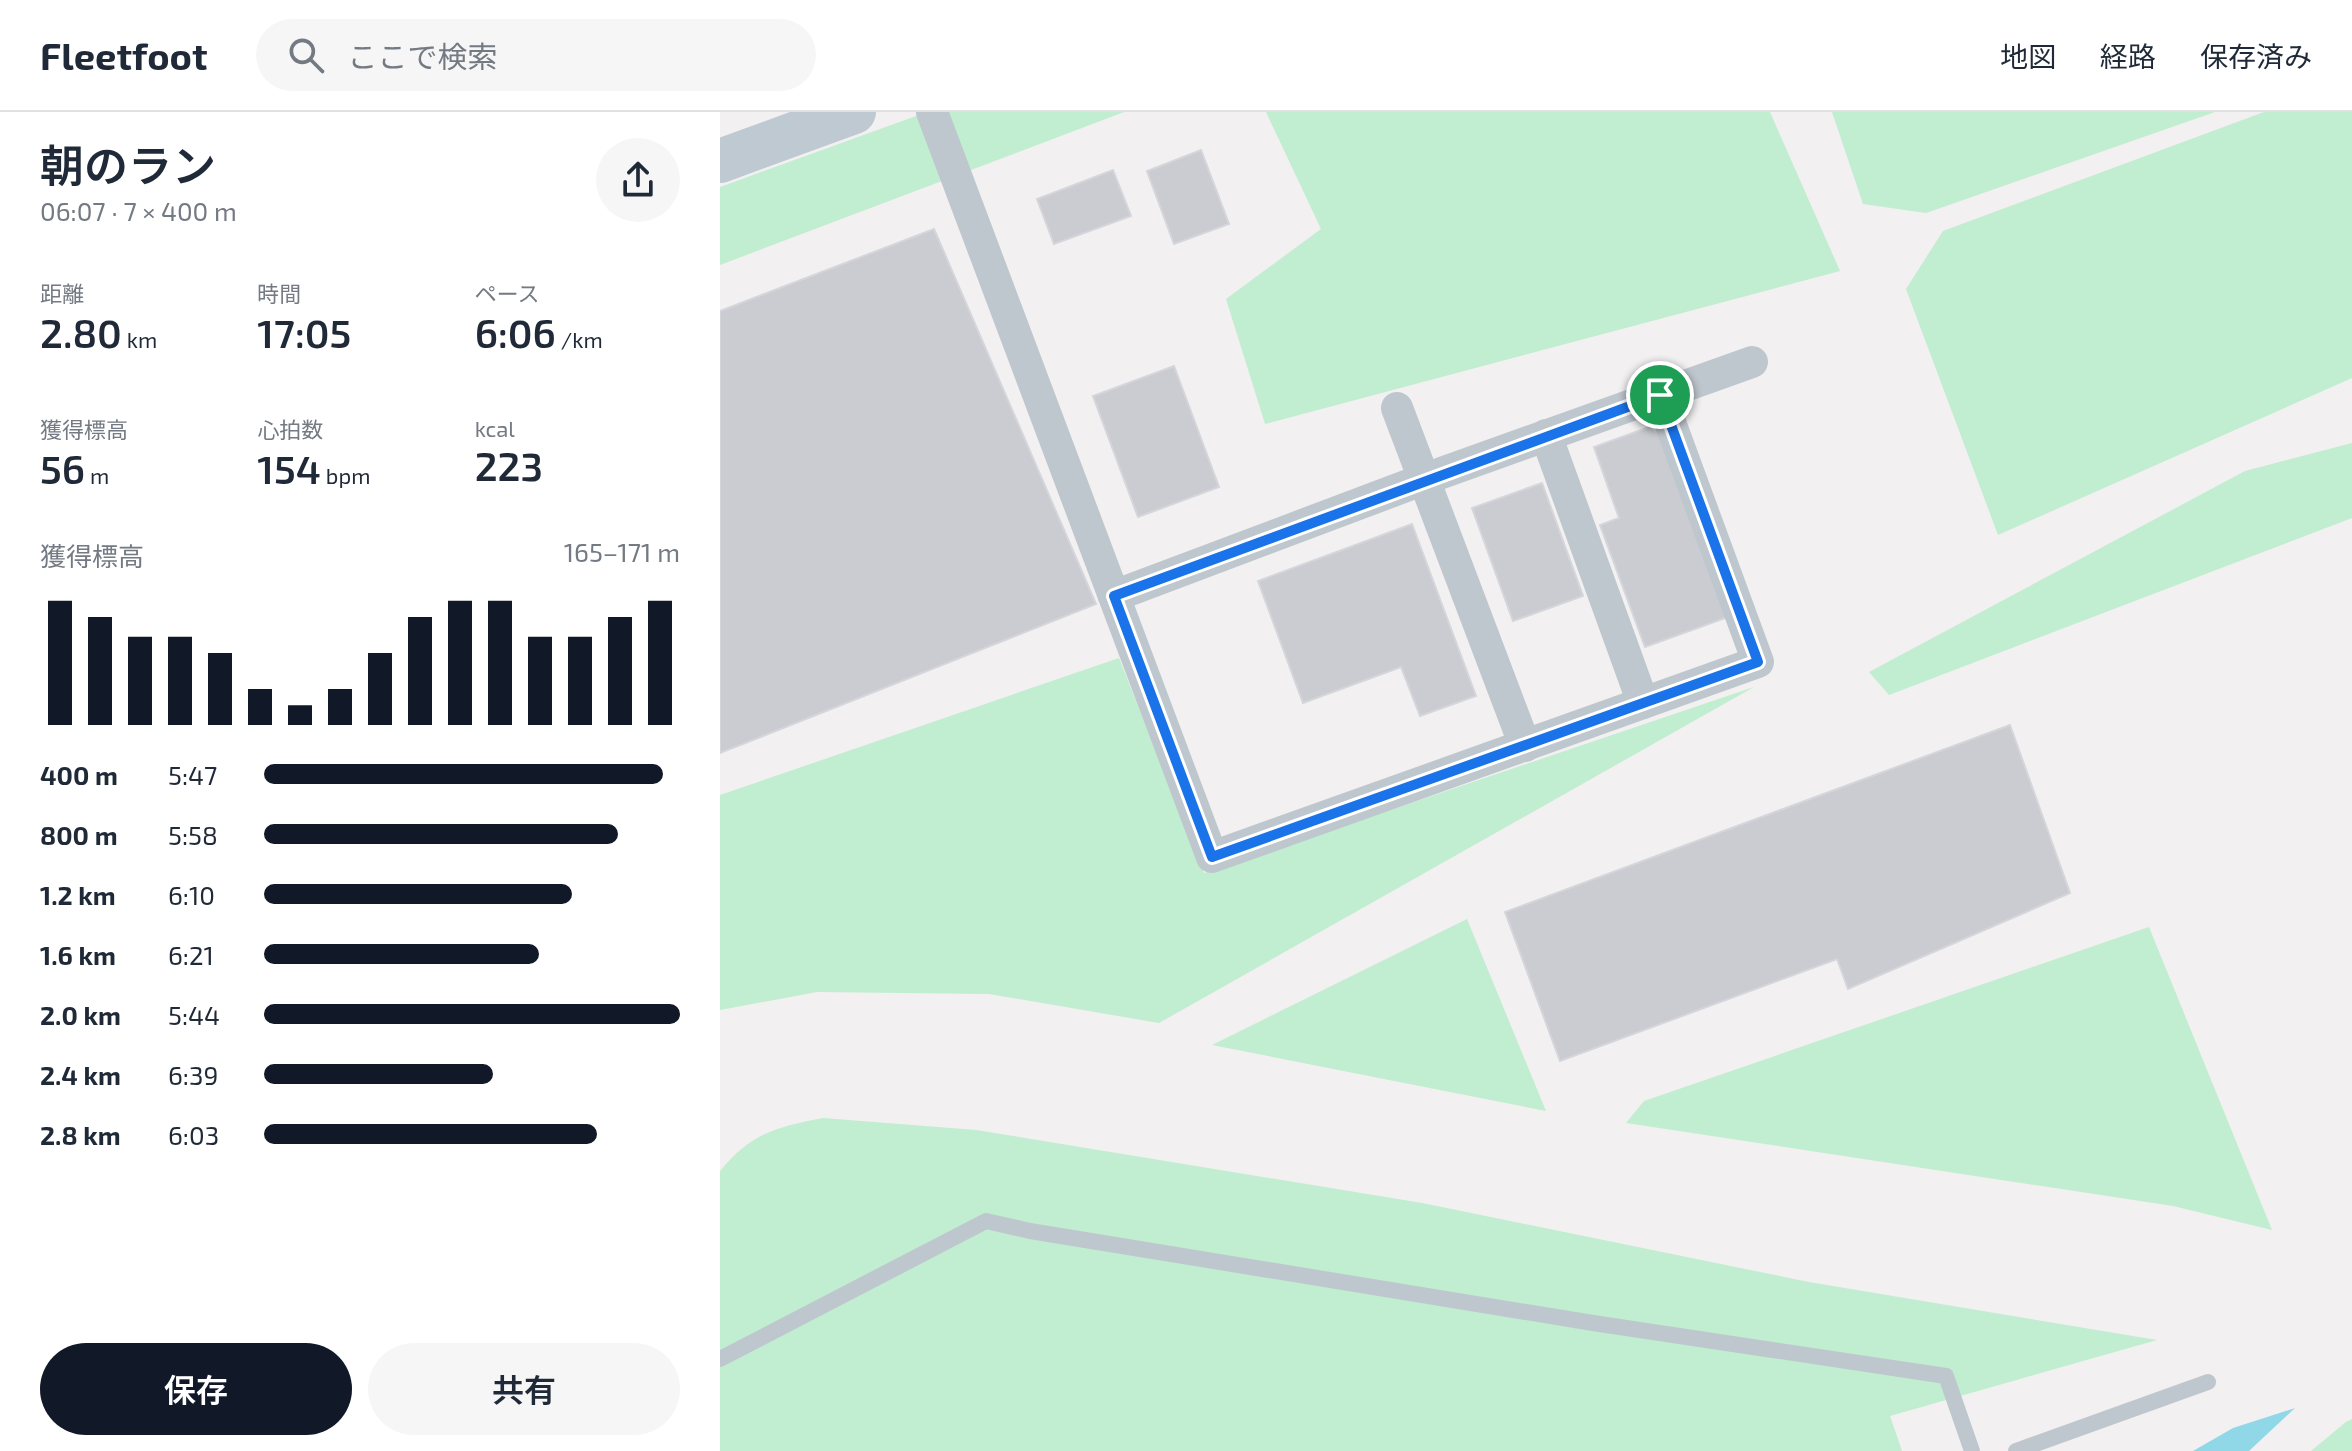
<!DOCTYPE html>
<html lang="ja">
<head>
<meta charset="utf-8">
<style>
  body { margin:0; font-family:"Exo 2","Noto Sans JP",sans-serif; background:#f6f6f7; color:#1f2937; height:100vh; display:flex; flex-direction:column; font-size:30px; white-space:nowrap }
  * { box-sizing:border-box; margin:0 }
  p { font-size:26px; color:#747a83 }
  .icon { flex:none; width:44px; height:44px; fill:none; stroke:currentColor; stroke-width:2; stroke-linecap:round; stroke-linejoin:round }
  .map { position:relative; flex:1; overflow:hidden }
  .details { display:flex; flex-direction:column; background:#fff; width:720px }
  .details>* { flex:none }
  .pin { position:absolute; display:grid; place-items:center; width:68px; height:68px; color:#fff; margin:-34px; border:4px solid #fff; border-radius:50%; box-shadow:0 2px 8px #0007 }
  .round { display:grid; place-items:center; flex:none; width:84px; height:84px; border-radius:42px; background:#f6f6f7 }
  .overview { display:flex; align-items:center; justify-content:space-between; height:136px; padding:0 40px }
  h1 { font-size:44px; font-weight:600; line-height:60px }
  .figures { display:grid; grid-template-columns:repeat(3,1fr); gap:12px; height:136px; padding:8px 40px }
  .figures div { display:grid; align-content:center }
  .figures b { font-size:40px; font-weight:600 }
  .figures small { font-size:22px; font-weight:400 }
  .figures p { font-size:22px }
  .chart { height:224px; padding:16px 40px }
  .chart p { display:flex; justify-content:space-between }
  .chart svg { width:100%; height:144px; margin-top:8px; stroke:#111827; stroke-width:6 }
  .primary-button { display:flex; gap:16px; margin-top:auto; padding:16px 40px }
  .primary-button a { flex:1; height:92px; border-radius:48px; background:#111827; color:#fff; font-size:32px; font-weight:600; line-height:92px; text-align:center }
  .primary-button a+a { background:#f6f6f7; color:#1f2937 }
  ul { padding:0 40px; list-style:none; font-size:26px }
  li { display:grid; grid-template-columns:128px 96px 1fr; align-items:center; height:60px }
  li i { height:20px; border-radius:10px; background:#111827 }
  header { display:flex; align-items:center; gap:48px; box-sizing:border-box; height:112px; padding:0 40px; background:#fff; border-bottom:2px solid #e0e1e3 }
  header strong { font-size:38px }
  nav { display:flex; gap:44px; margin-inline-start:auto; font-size:28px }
  .search { width:560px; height:72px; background:#f6f6f7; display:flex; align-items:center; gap:20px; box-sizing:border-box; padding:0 28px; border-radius:44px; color:#747a83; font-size:30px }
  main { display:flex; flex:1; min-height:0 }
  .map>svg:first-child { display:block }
  .green { fill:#c1edd0 }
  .water { fill:#90d8e7 }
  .building { fill:#caccd2; stroke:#d4d6db; stroke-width:2 }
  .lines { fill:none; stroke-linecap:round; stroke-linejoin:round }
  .lane { stroke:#bfc7ce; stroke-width:16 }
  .street { stroke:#bfc7ce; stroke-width:32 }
  .secondary { stroke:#bec9d2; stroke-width:44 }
  .route-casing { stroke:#fff; stroke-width:16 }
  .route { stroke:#1a73e8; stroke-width:10 }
</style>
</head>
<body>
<header>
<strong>Fleetfoot</strong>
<div class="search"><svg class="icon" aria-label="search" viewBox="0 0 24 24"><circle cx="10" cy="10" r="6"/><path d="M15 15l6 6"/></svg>ここで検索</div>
<nav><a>地図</a><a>経路</a><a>保存済み</a></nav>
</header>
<main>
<section class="details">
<div class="overview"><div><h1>朝のラン</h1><p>06:07 · 7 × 400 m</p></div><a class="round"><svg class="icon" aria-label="share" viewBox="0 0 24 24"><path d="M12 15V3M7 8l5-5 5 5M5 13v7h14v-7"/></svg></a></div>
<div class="figures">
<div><p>距離</p><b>2.80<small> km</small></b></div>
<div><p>時間</p><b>17:05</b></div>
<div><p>ペース</p><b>6:06<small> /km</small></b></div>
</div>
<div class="figures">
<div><p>獲得標高</p><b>56<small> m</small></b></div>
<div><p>心拍数</p><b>154<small> bpm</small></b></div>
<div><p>kcal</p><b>223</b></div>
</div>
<div class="chart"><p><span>獲得標高</span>165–171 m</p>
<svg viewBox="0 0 160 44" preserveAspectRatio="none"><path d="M5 44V6M15 44V11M25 44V17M35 44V17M45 44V22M55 44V33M65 44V38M75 44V33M85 44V22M95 44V11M105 44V6M115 44V6M125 44V17M135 44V17M145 44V11M155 44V6"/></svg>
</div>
<ul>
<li><b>400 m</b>5:47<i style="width:96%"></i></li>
<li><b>800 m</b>5:58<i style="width:85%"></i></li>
<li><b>1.2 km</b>6:10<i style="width:74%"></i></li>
<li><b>1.6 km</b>6:21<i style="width:66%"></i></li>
<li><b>2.0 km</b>5:44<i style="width:100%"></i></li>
<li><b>2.4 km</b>6:39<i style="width:55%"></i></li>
<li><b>2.8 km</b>6:03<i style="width:80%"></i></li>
</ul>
<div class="primary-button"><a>保存</a><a>共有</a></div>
</section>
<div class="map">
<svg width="1632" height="1339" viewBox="0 0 1632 1339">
  <rect width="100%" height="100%" fill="#f2f0f0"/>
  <g class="green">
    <polygon points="207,0 404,0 0,153 0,75"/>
    <polygon points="546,0 1050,0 1120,159 545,312 506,187 601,117"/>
    <polygon points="1112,0 1495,0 1206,101 1143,92"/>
    <polygon points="1544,0 1632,0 1632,266 1278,423 1186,177 1223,119"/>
    <polygon points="1632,331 1632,406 1169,583 1149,560 1525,359"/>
    <polygon points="399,546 484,761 1034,575 439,911 269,882 97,880 0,898 0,683"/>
    <polygon points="747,807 826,999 492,933"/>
    <polygon points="1429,815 1552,1118 1453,1094 906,1011 924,989"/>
    <path d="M103 1006 256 1018 702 1091 1089 1170 1437 1228 1170 1304 1182 1339H0V1059C31 1021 57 1015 103 1006Z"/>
    <polygon points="1632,1307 1632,1339 1591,1339 1626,1310"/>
  </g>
  <polygon class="water" points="1575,1296 1529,1339 1473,1339 1513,1316"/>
  <g class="building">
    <polygon points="481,38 509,112 454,132 427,59"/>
    <polygon points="393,58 411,104 334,132 317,87"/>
    <polygon points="214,117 376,492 0,641 0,199"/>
    <polygon points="454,254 499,375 418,405 373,284"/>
    <polygon points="929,315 948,327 1011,504 925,535 880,413 899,406 874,335"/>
    <polygon points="822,371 863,484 793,509 752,396"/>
    <polygon points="692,412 756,584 700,604 681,555 583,591 538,469"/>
    <polygon points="1290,613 1350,781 1128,877 1117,847 840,949 785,800"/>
  </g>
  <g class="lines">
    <g class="lane">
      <polyline points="0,1247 266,1109 310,1119 873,1211 1226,1264 1252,1339"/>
      <polyline points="1296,1339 1488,1270"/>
    </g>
    <g class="street">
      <polyline points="212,0 492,745 1038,550 940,283"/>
      <polyline points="677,296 805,634"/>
      <polyline points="826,323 923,591"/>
      <polyline points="394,484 702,368 1032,250"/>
    </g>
    <polyline class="secondary" points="0,49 134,0"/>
  </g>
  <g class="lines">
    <defs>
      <polygon id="route" points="940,283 1038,550 492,745 394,484"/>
    </defs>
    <use href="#route" class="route-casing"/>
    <use href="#route" class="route"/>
  </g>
</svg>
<div class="pin" style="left:940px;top:283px;background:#1e9e55"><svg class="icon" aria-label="arrive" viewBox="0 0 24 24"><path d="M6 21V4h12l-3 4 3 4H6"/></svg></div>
</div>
</main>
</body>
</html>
